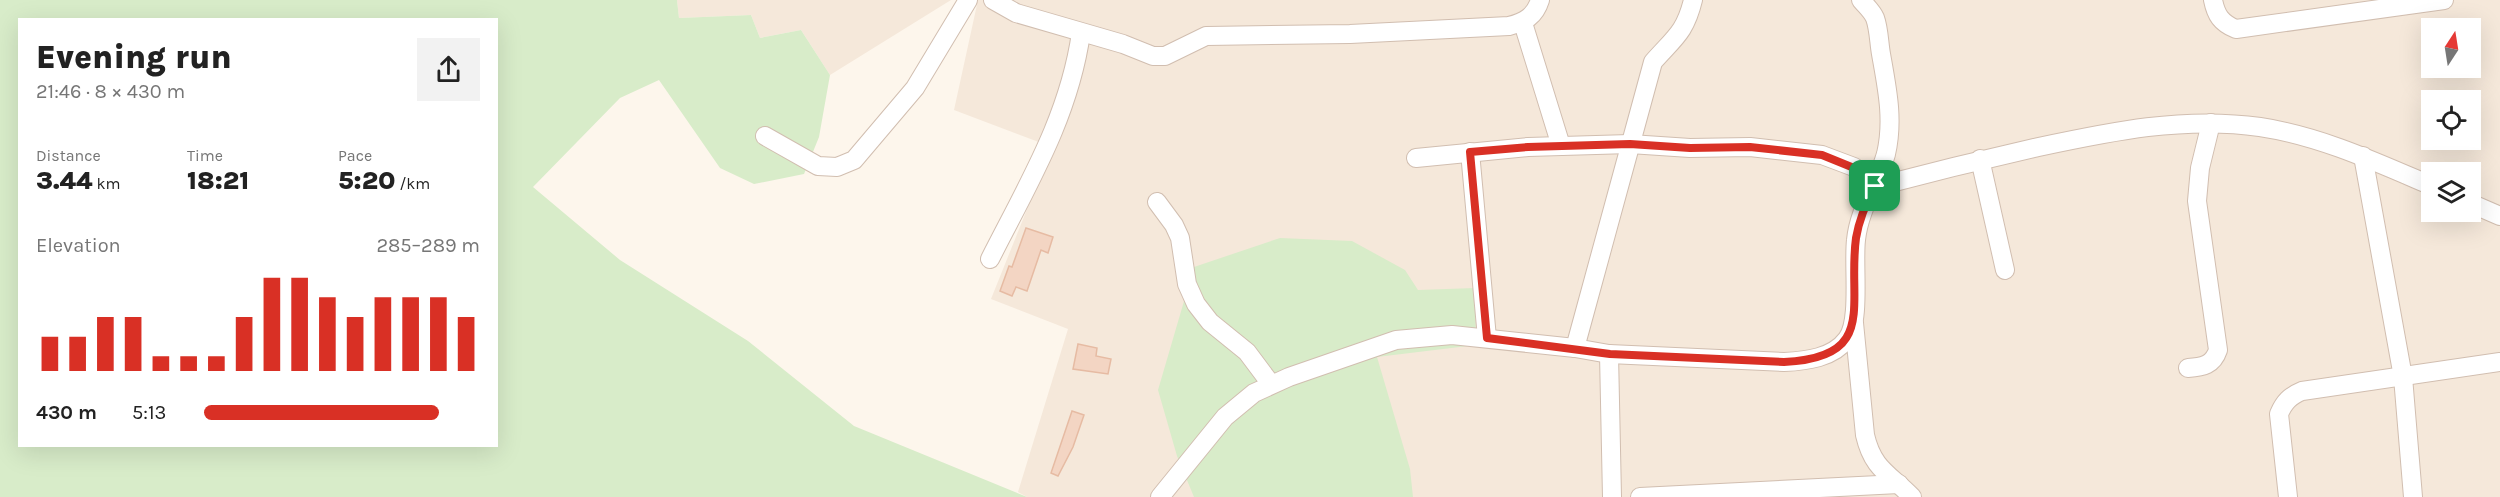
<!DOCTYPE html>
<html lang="en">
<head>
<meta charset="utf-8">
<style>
  body { margin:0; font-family:Karla,sans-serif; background:#f2f2f2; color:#222; height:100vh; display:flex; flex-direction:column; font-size:22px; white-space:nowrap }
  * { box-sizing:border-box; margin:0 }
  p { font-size:20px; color:#767676 }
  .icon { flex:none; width:33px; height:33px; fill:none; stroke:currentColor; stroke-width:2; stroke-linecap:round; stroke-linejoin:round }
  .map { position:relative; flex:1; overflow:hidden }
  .sheet { position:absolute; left:18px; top:18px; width:480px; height:429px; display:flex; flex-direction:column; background:#fff; border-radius:0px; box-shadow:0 6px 24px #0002 }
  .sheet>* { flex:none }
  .needle { width:39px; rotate:12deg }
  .controls { position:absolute; left:2421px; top:18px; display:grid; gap:12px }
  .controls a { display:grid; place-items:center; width:60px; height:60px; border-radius:0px; background:#fff; box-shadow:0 6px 24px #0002; font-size:30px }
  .pin { position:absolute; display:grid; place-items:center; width:51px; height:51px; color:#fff; margin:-26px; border-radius:12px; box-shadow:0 3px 9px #0006 }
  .round { display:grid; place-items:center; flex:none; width:63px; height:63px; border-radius:0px; background:#f2f2f2 }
  .headline { display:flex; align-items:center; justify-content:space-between; height:102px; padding:0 18px }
  h1 { font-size:33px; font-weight:800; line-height:45px }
  .figures { display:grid; grid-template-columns:repeat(3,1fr); gap:9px; height:102px; padding:6px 18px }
  .figures div { display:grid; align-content:center }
  .figures b { font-size:26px; font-weight:800 }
  .figures small { font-size:16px; font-weight:400 }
  .figures p { font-size:16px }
  .chart { height:168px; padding:12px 18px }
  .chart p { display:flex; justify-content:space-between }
  .chart svg { width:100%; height:108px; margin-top:6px; stroke:#d93025; stroke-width:6 }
  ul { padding:0 18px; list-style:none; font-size:20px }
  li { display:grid; grid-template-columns:96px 72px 1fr; align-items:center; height:45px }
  li i { height:15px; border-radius:8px; background:#d93025 }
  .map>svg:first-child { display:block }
  .residential { fill:#f5e8da; fill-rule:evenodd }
  .green { fill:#d8ecc9; fill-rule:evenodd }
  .building { fill:#f3d5c3; stroke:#e6bba3; stroke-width:1.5 }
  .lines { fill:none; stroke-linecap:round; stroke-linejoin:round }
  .minor-casing { stroke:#d1beb0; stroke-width:20 }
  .minor { stroke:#fff; stroke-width:18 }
  .route-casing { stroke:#fff; stroke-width:12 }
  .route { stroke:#d93025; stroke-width:8 }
</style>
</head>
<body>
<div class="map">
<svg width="2500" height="497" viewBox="0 0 2500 497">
  <rect width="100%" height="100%" fill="#fdf6ec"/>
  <g class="residential">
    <polygon points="677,0 951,0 830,75 801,30 760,38 751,15 679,18"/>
    <path d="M978 0H2500V497H1027L1018 492 1068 329 991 299 1052 147 954 110ZM2432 28H2470V68H2432ZM2432 100H2470V140H2432ZM2432 172H2470V212H2432Z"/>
  </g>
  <g class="green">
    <path d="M0 0H677L679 18 751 15 760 38 801 30 830 75 819 137 804 174 754 184 720 168 659 80 620 98 533 187 620 260 748 341 854 426 1027 497H0ZM20 20H496V446H20Z"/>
    <polygon points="1280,238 1352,241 1405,270 1418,290 1475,288 1476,345 1377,357 1410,469 1413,497 1194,497 1177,456 1158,390 1194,267"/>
  </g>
  <g class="building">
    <polygon points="1026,228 1053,237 1048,253 1041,250 1027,291 1016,287 1012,296 1000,291 1009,266 1012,267"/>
    <polygon points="1078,344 1097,348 1096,356 1111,359 1108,374 1073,369"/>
    <polygon points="1072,411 1084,415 1073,447 1058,476 1051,473"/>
  </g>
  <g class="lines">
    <defs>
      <g id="minor">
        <path d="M993 0 1016 13 1123 44 1153 56H1165L1206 36 1350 34 1509 26C1525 22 1535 16 1540 0"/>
        <path d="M2213 0C2216 15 2221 23 2236 29L2444 0"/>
        <polyline points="1523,23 1561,146"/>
        <polyline points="765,136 818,166 837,167 854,160 915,88 968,0"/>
        <polyline points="1470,152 1487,338"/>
        <polyline points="2363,156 2403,377 2413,497"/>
        <polyline points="1416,158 1528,147 1630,144 1690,148 1750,147 1822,155 1854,167 1875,187"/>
        <polyline points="1980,159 2005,270"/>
        <path d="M1875 187C1928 173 1981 160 2034 148 2109 132 2182 116 2260 127 2320 136 2376 162 2432 186"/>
        <polyline points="1157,202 1174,225 1180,238 1187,284 1196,304 1210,322 1247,352 1271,384"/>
        <polyline points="2470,203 2500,216"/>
        <path d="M990 259C1028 184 1069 117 1081 33"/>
        <path d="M1854 323 1865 435C1873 470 1890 474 1912 497"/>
        <path d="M1575 348 1653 62C1674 38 1685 33 1693 0"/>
        <polyline points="1609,354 1612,497"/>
        <path d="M2188 368C2203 367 2213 365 2218 350L2197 201 2200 168 2211 123"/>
        <path d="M1160 497 1225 417 1254 393 1289 377 1396 340 1452 335 1575 348 1609 354 1784 362C1806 361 1833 358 1847 339 1861 321 1853 265 1856 240 1859 209 1878 183 1886 154 1894 120 1887 88 1881 54 1879 43 1879 29 1875 18 1872 11 1866 6 1861 0"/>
        <polyline points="1640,497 1899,484"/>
        <path d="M2288 497 2279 414C2284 402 2290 396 2302 391L2500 362"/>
      </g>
    </defs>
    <use href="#minor" class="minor-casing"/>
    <use href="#minor" class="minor"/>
  </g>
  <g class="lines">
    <defs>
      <path id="route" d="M1630 144 1690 148 1750 147 1822 155 1854 168 1875 186C1866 203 1859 220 1856 238 1847 303 1879 358 1784 362L1610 354 1487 338 1470 152 1528 147Z"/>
    </defs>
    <use href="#route" class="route-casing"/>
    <use href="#route" class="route"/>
  </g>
</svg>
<div class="controls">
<a><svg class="needle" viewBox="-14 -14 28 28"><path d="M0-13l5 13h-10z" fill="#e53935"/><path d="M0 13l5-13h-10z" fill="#767676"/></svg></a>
<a><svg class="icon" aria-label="locate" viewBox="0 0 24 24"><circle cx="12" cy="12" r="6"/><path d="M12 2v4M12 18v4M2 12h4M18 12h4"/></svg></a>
<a><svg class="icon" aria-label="layers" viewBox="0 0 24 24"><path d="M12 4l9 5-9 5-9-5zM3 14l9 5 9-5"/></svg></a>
</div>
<div class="pin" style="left:1875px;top:186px;background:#1e9e55"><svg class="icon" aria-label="arrive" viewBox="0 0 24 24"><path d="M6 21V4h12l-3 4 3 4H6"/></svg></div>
<section class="sheet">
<div class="headline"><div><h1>Evening run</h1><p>21:46 · 8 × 430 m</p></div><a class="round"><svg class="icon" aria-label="share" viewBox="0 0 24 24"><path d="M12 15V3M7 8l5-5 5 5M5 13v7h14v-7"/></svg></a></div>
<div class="figures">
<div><p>Distance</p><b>3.44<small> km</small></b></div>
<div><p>Time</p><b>18:21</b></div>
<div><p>Pace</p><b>5:20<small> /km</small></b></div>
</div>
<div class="chart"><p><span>Elevation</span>285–289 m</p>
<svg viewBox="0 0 160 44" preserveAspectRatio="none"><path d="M5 44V30M15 44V30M25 44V22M35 44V22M45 44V38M55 44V38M65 44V38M75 44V22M85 44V6M95 44V6M105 44V14M115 44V22M125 44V14M135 44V14M145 44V14M155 44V22"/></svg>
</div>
<ul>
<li><b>430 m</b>5:13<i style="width:85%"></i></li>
</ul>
</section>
</div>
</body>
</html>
